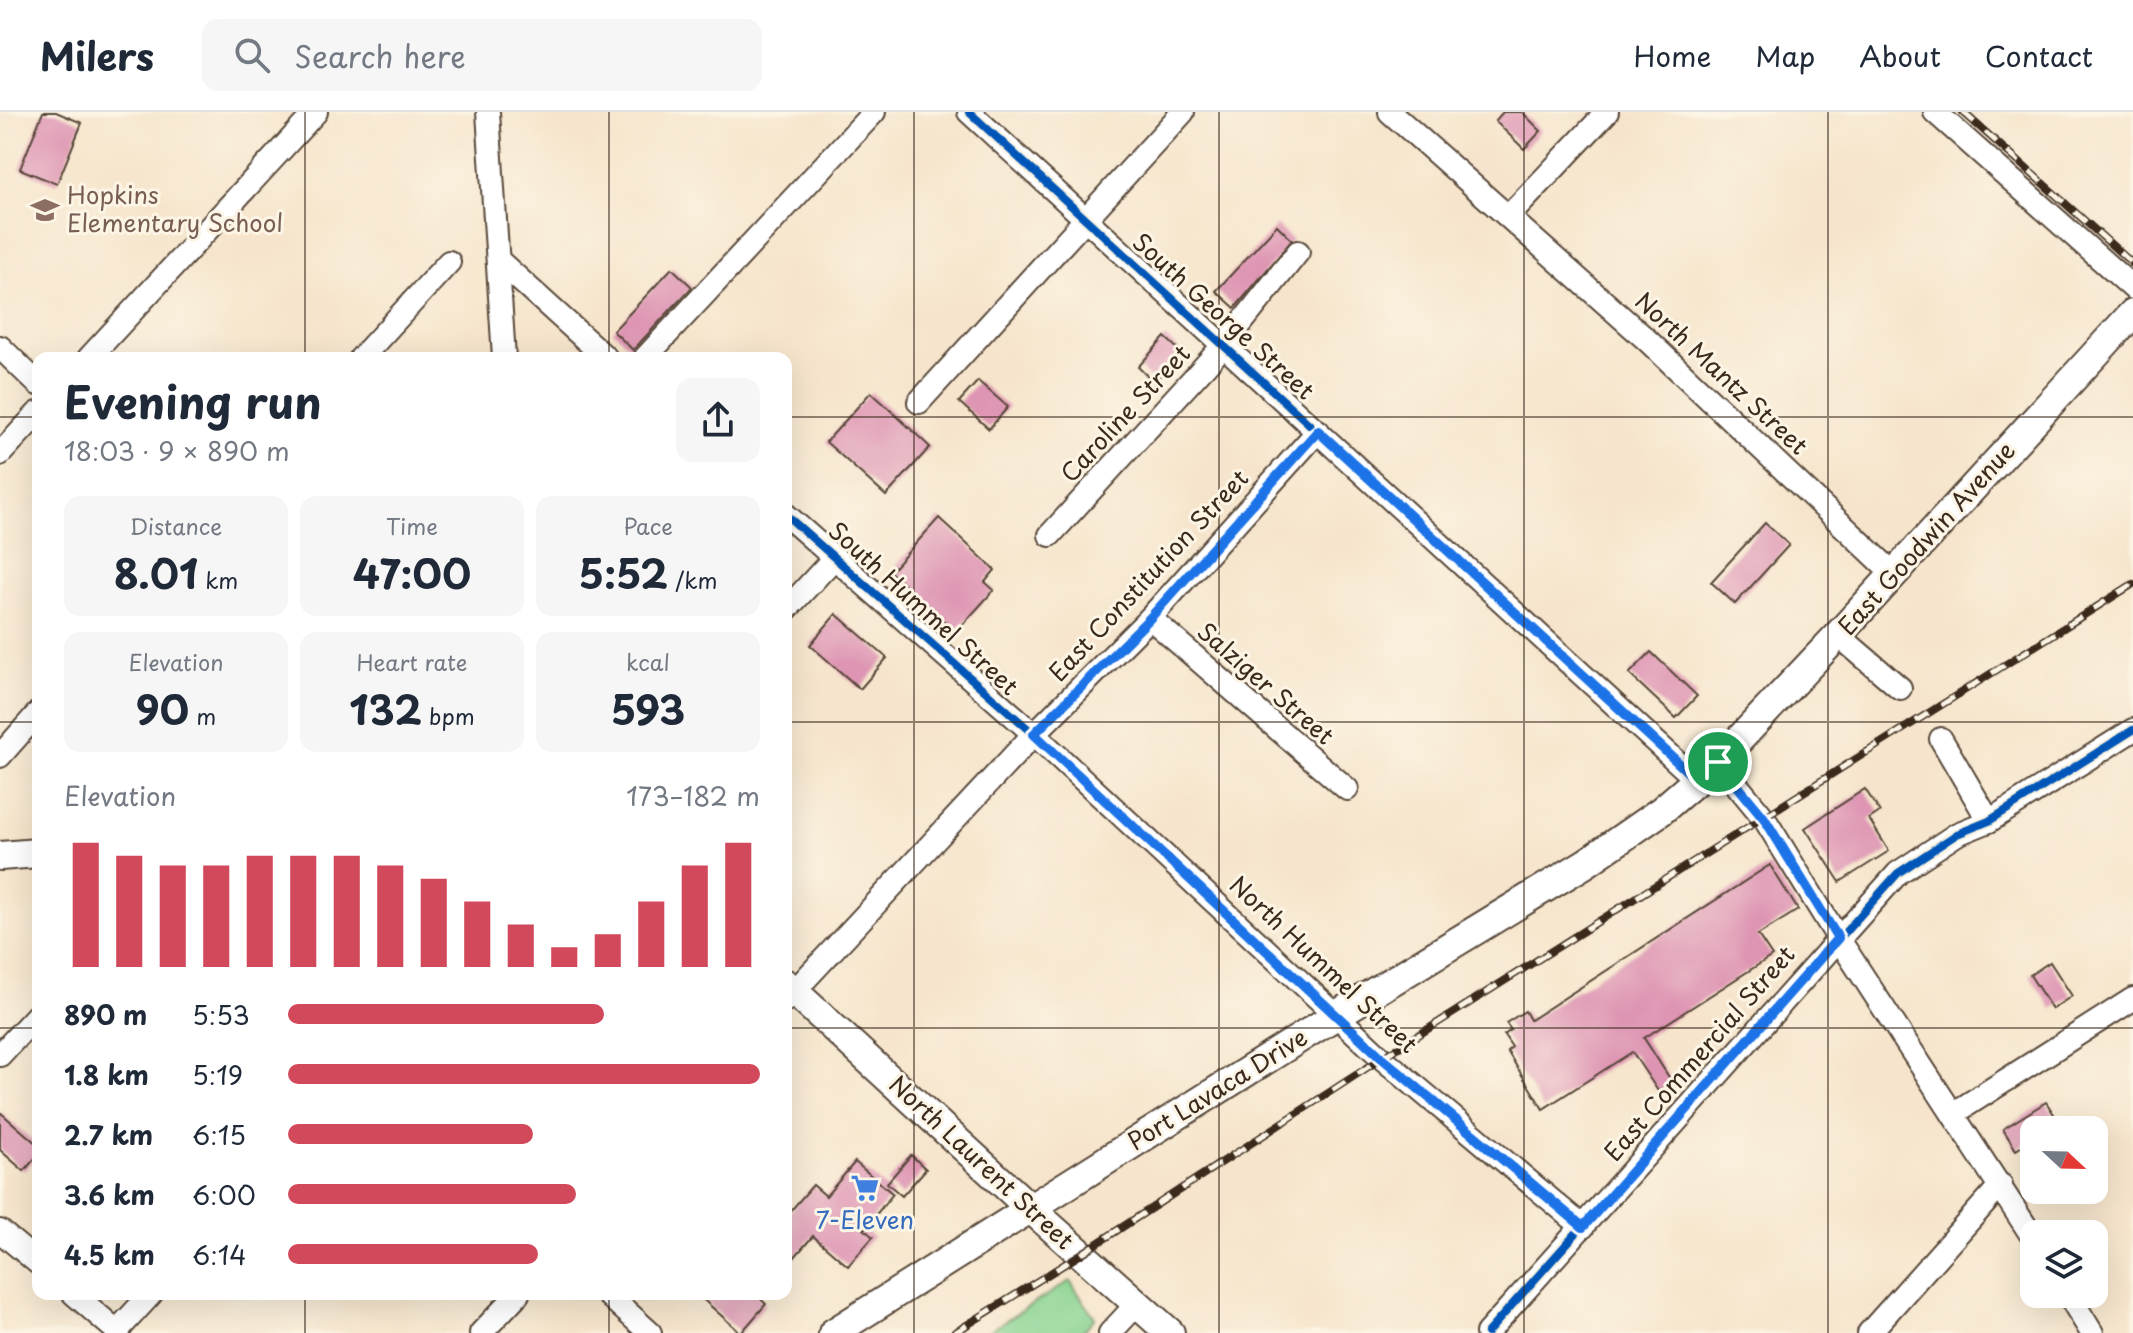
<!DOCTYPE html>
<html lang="en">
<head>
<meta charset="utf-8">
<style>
  body { margin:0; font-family:"Playpen Sans",sans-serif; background:#f6f6f7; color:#1f2937; height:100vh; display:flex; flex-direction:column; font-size:30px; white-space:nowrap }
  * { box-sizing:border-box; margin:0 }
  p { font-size:26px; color:#747a83 }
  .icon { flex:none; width:44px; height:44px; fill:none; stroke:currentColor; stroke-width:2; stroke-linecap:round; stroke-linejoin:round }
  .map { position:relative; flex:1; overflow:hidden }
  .sheet { position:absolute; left:32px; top:240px; width:760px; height:948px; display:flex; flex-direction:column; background:#fff; border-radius:16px; box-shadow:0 8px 32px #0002 }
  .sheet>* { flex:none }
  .needle { width:52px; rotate:112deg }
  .buttons { position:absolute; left:2020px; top:1004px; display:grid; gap:16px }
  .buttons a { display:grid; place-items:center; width:88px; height:88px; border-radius:16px; background:#fff; box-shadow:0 8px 32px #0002; font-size:40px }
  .pin { position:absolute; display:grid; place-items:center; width:68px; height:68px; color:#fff; margin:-34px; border:4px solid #fff; border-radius:50%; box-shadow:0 2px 8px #0007 }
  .round { display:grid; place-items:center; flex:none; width:84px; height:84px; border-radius:16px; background:#f6f6f7 }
  .summary { display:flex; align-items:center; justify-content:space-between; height:136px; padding:0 32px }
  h1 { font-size:44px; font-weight:700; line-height:60px }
  .figures { display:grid; grid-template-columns:repeat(3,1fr); gap:12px; height:136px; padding:8px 32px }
  .figures div { display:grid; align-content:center; border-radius:16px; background:#f6f6f7; text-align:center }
  .figures b { font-size:40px; font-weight:700 }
  .figures small { font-size:22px; font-weight:400 }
  .figures p { font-size:22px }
  .chart { height:224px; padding:16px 32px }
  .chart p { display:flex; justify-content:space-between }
  .chart svg { width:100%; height:144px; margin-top:8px; stroke:#d1495b; stroke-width:6 }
  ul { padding:0 32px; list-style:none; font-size:26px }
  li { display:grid; grid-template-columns:128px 96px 1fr; align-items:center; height:60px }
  li i { height:20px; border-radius:10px; background:#d1495b }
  header { display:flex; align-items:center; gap:48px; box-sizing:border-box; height:112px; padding:0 40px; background:#fff; border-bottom:2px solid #e0e1e3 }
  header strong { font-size:38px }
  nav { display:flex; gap:44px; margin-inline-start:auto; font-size:28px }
  .search { width:560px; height:72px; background:#f6f6f7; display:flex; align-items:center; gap:20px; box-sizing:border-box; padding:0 28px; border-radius:16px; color:#747a83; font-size:30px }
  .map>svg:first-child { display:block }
  .green { fill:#88d391; stroke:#627e58; stroke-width:2 }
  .building { fill:#de95b3 }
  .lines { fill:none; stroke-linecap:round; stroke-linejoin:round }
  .minor-casing { stroke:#574638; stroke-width:26 }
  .major-casing { stroke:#574638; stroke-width:32 }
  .minor { stroke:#fff; stroke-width:22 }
  .major { stroke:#fff; stroke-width:28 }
  .rail-casing { stroke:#3b2a1e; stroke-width:8 }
  .rail { stroke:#fcf5e5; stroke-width:5; stroke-dasharray:15; stroke-linecap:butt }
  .cycleway-casing { stroke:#fcf5e5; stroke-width:13 }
  .cycleway { stroke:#0057b8; stroke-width:8 }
  .route-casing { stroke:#fff; stroke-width:16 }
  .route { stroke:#1a73e8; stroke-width:10 }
  .grid { fill:none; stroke:#3b2a1e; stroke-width:2; stroke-opacity:0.55 }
  .labels { text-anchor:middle; stroke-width:6; stroke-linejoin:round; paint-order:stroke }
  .education-label { font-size:24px; fill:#785e54; stroke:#fcf5e5; text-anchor:start }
  .street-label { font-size:24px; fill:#3b2a1e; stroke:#fcf5e5 }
  .shop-label { font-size:24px; fill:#366cbe; stroke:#fcf5e5 }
</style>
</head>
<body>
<header>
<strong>Milers</strong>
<div class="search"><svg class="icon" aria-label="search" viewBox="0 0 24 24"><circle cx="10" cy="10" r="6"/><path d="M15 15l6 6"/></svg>Search here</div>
<nav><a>Home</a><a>Map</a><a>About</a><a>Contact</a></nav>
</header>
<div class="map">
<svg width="2133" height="1221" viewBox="0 0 2133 1221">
  <rect width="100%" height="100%" fill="#fcf5e5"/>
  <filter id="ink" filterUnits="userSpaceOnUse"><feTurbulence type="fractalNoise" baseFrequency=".0125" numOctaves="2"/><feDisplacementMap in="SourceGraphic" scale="16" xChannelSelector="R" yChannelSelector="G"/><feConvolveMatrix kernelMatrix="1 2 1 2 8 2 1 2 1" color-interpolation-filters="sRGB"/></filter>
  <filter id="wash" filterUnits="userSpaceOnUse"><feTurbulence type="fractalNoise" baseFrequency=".006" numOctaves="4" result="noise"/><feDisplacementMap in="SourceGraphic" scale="32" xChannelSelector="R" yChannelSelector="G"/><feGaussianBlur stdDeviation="1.8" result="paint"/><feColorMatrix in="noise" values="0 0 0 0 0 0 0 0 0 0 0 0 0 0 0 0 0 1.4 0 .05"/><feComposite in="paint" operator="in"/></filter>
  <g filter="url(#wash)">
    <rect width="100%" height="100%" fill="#f6e5cc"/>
    <polygon class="green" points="1070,1169 1095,1206 1081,1221 986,1221"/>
    <g id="blocks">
      <g class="building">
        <polygon points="43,0 56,0 82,11 57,72 20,57"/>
        <polygon points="1503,0 1522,0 1541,19 1524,37 1495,9"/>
        <polygon points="1277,113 1292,128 1235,196 1216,179"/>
        <polygon points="672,156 692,175 633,238 613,219"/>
        <polygon points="1165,225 1181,240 1154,270 1138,255"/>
        <polygon points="978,269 1008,295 989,317 959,290"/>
        <polygon points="871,280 930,335 886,384 826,330"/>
        <polygon points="939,406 995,458 985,470 994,478 956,520 890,460"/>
        <polygon points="1765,411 1789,433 1735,492 1711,470"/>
        <polygon points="836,502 887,546 860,577 810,533"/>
        <polygon points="1651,540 1697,584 1676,606 1629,562"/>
        <polygon points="1865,677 1880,700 1869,707 1889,739 1840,770 1805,716"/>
        <polygon points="1770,753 1798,798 1758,823 1772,844 1644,926 1672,970 1658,979 1632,940 1543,997 1507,939 1512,935 1504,923 1511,918 1506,911 1525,899 1530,908"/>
        <polygon points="2050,850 2072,884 2052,897 2030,863"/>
        <polygon points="2046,990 2059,1010 2047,1018 2034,1018 2034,1026 2016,1038 2003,1017"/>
        <polygon points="0,1000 38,1033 38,1043 24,1059 0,1038"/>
        <polygon points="911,1043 926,1057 902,1084 887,1071"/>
        <polygon points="855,1050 893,1082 864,1117 873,1125 848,1154 813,1124 786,1155 786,1104 813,1073 826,1084"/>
        <polygon points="697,1182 755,1182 766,1192 741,1221"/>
      </g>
    </g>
  </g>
  <g filter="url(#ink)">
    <use href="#blocks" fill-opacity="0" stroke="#574638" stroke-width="2"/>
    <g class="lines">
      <defs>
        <g id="minor">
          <polyline points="488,0 504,246"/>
          <polyline points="969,0 1697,668"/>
          <polyline points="1390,0 1647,228 1894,462"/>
          <polyline points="1935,0 2133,176"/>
          <polyline points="1509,104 1607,0"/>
          <polyline points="499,149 606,246"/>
          <polyline points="0,235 38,272"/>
          <polyline points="89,246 316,0"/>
          <polyline points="361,246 449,150"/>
          <polyline points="645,246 874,0"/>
          <polyline points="919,290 1183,0"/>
          <polyline points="0,342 38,301"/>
          <polyline points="786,403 1034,622 1382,946 1583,1115"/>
          <polyline points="1050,423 1224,233 1298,140"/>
          <polyline points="786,498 835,445"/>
          <polyline points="1150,506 1347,677"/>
          <polyline points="1838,523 1900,576"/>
          <polyline points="1941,627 1989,709"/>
          <polyline points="0,644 38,601"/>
          <polyline points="1718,650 1764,706 1838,826 2034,1127"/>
          <polyline points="786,888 1034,622 1150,506 1318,319"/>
          <polyline points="0,943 38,902"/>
          <polyline points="1953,1002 2133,887"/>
          <polyline points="0,1119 38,1151"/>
          <polyline points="74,1182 119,1221"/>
          <polyline points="607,1182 650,1221"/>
          <polyline points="2068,1182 2092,1221"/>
          <polyline points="117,1219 151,1182"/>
          <polyline points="481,1221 518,1182"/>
          <polyline points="1110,1221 1137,1192"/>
          <polyline points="1487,1221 1898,761 1957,722 1989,709 2133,618"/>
          <polyline points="1869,1221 2001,1073"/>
        </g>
        <g id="major">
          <polyline points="0,744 38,741"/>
          <polyline points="786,872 1031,1097 1170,1221"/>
          <polyline points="833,1221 1338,902 1586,751 1661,699 1718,650 1838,523 2133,201"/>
        </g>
      </defs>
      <use href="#minor" class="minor-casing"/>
      <use href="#major" class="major-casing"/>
      <use href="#minor" class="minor"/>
      <use href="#major" class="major"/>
      <defs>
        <g id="rail">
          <polyline points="1963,0 2133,152"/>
          <polyline points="954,1221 1081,1142 1382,946 2133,472"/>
        </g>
      </defs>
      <use href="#rail" class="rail-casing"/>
      <use href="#rail" class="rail"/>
      <defs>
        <g id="cycleway">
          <polyline points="969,0 1697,668"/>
          <polyline points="786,403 1034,622 1382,946 1583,1115"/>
          <polyline points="1487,1221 1898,761 1957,722 1989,709 2133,618"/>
        </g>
      </defs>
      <use href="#cycleway" class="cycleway-casing"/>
      <use href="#cycleway" class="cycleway"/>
    </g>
  </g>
  <g class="lines" filter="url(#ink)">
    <defs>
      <polygon id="route" points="1318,319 1697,668 1718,650 1764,706 1838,826 1583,1115 1382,946 1034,622 1150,506"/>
    </defs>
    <use href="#route" class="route-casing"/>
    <use href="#route" class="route"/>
  </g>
  <path class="grid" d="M305 0V246M609 0V246M914 0V1221M1219 0V1221M1524 0V1221M1828 0V1221M0 305H38M786 305H2133M0 610H38M786 610H2133M0 916H38M786 916H2133M305 1182V1221M609 1182V1221"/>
  <defs>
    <symbol id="school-bare" viewBox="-9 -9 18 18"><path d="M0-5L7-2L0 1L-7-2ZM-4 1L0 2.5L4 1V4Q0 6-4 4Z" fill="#8d6e63" stroke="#fcf5e5" stroke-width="2.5" paint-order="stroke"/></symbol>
    <symbol id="supermarket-bare" viewBox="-9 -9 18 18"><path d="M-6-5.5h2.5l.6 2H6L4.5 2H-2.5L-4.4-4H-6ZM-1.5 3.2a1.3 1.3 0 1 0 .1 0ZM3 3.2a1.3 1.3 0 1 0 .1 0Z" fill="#3f7fe0" stroke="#fcf5e5" stroke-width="2.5" paint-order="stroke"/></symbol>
  </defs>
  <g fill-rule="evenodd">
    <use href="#school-bare" x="25" y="78" width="40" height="40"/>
    <use href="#supermarket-bare" x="845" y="1056" width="40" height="40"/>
  </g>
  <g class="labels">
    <g class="education-label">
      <text x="67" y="92">Hopkins<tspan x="67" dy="28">Elementary School</tspan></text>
    </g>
    <g class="street-label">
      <text transform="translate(1223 205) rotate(42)" y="8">South George Street</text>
      <text transform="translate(1721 262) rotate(43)" y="8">North Mantz Street</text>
      <text transform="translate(1126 302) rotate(-47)" y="8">Caroline Street</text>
      <text transform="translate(1927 427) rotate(-48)" y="8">East Goodwin Avenue</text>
      <text transform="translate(1149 464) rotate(-47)" y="8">East Constitution Street</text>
      <text transform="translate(923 497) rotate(42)" y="8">South Hummel Street</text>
      <text transform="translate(1265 572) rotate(41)" y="8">Salziger Street</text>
      <text transform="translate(1323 853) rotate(43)" y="8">North Hummel Street</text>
      <text transform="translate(1700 942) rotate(-49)" y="8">East Commercial Street</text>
      <text transform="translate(1218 978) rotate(-32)" y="8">Port Lavaca Drive</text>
      <text transform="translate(981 1051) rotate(43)" y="8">North Laurent Street</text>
    </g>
    <g class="shop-label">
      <text x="865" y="1117">7-Eleven</text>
    </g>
  </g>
</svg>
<div class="buttons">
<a><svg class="needle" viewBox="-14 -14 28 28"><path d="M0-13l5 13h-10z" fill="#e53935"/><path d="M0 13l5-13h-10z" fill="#747a83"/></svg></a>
<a><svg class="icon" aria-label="layers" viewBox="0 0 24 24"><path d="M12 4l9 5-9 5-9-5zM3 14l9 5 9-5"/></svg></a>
</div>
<div class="pin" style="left:1718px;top:650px;background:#1e9e55"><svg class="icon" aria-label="arrive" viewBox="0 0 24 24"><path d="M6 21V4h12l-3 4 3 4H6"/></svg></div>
<section class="sheet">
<div class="summary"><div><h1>Evening run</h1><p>18:03 · 9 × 890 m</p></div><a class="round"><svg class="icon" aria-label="share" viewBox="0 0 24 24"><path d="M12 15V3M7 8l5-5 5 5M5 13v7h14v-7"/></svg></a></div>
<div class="figures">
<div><p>Distance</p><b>8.01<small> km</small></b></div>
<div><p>Time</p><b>47:00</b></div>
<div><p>Pace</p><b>5:52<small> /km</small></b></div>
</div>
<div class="figures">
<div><p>Elevation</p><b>90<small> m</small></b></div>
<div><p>Heart rate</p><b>132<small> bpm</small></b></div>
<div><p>kcal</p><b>593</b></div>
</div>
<div class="chart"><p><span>Elevation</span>173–182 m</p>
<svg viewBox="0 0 160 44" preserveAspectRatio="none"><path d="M5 44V6M15 44V10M25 44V13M35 44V13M45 44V10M55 44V10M65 44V10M75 44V13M85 44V17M95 44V24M105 44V31M115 44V38M125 44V34M135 44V24M145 44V13M155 44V6"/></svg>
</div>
<ul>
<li><b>890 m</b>5:53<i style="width:67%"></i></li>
<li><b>1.8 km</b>5:19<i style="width:100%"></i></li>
<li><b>2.7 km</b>6:15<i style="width:52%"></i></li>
<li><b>3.6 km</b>6:00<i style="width:61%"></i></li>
<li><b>4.5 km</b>6:14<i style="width:53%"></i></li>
</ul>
</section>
</div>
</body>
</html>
